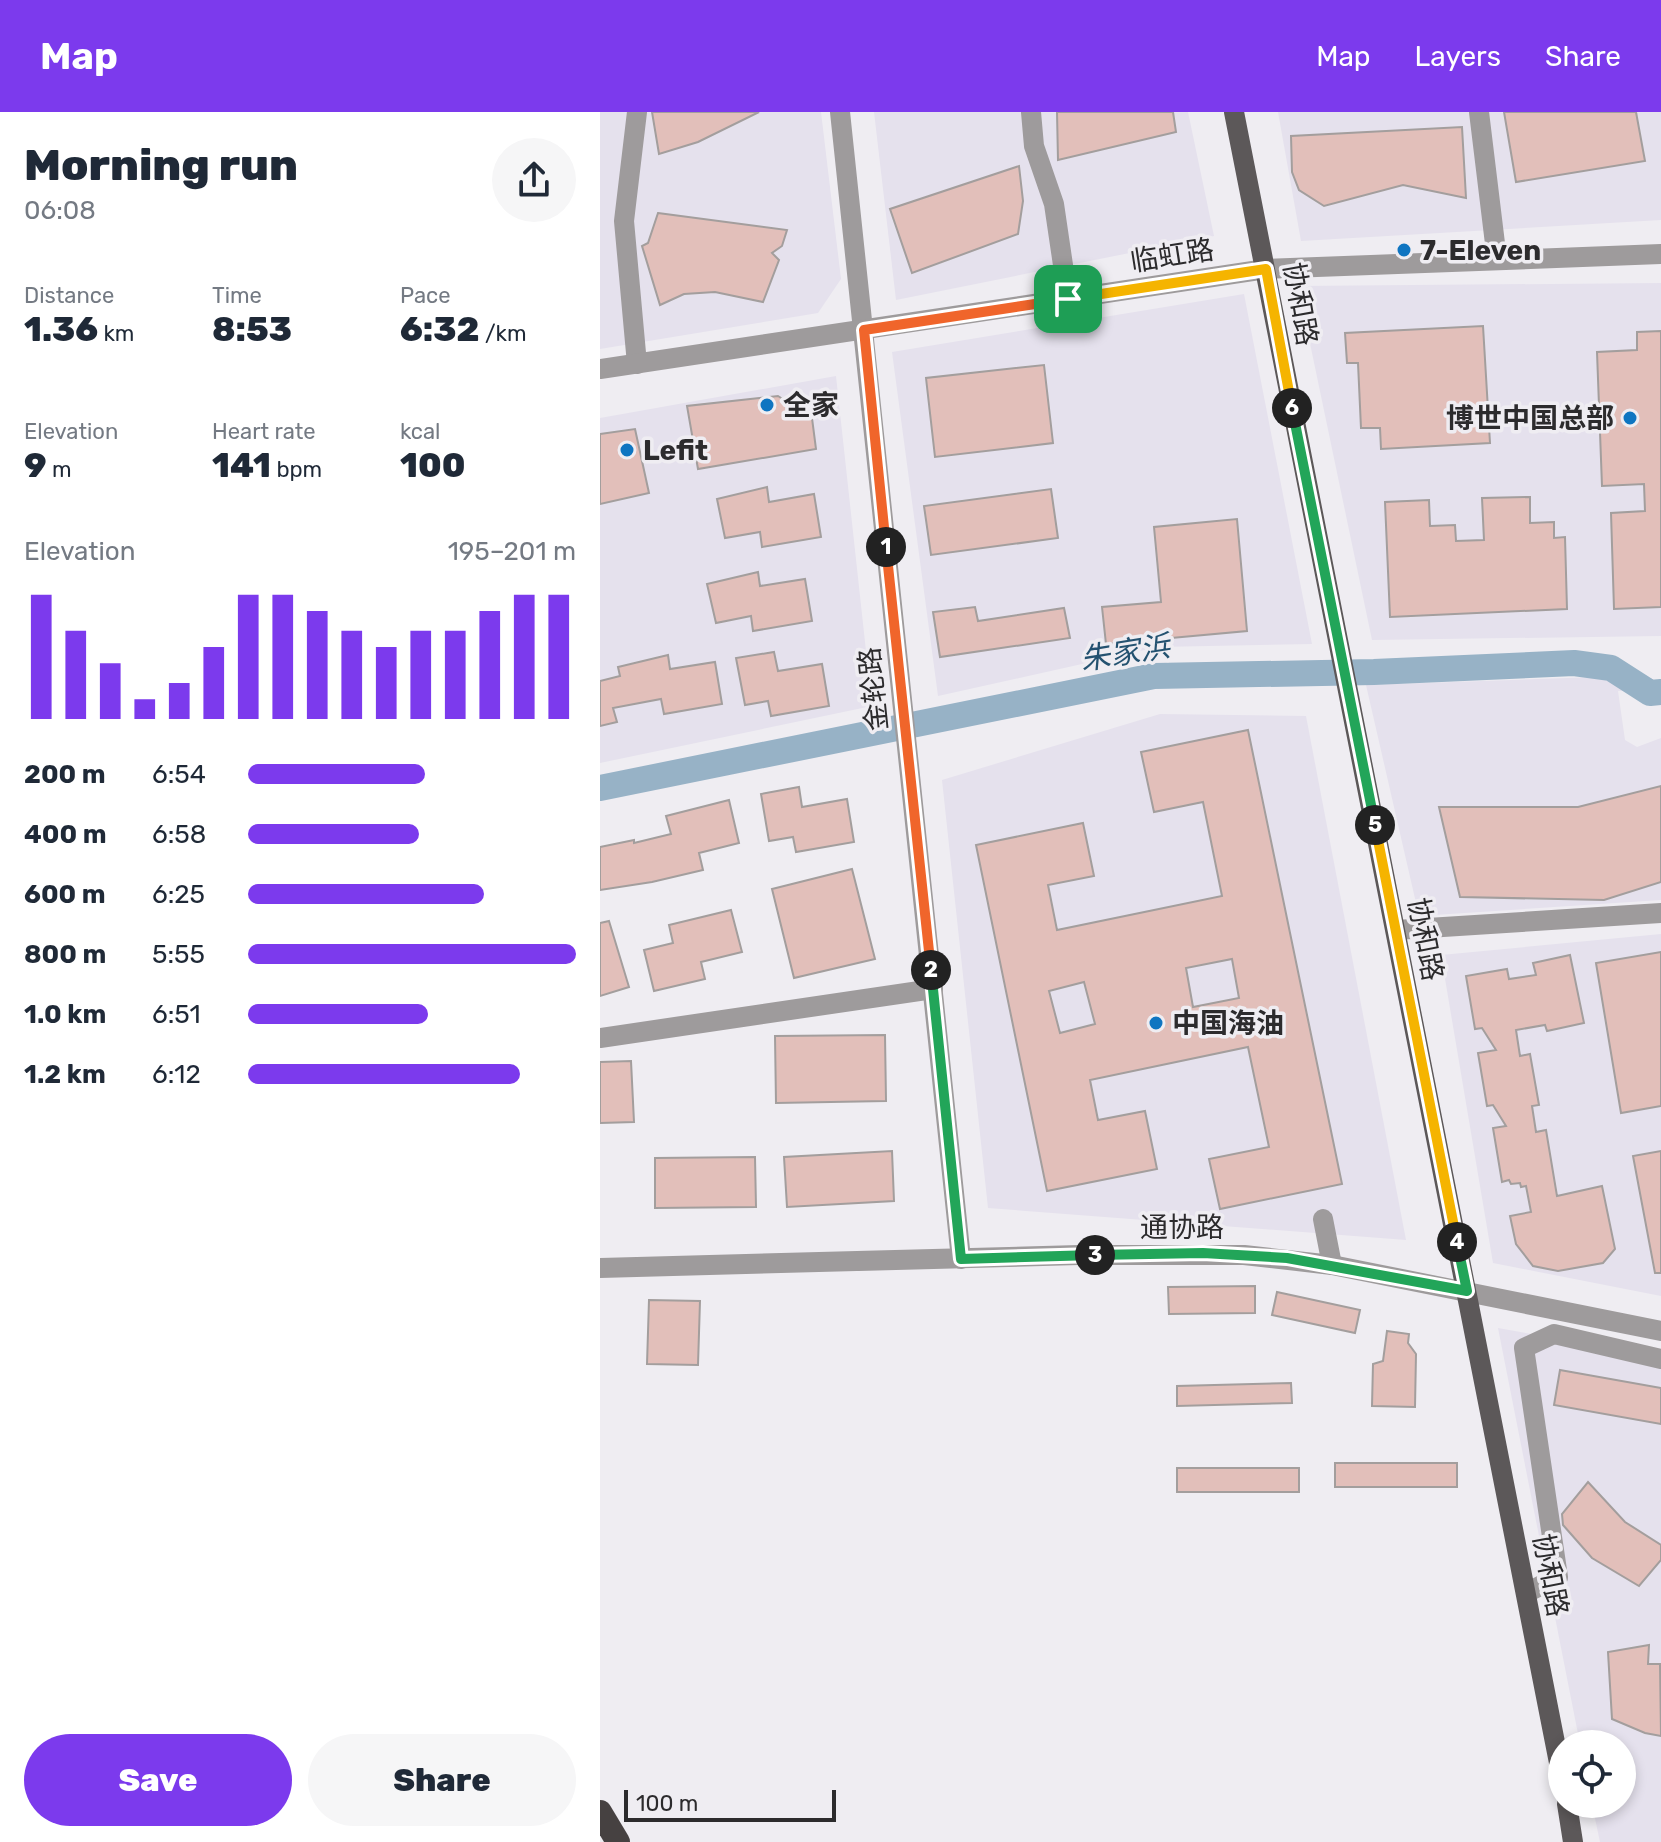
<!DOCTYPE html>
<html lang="en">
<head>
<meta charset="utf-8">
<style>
  body { margin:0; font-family:Rubik,"Noto Sans SC",sans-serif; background:#f6f6f7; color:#1f2937; height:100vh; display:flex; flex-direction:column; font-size:30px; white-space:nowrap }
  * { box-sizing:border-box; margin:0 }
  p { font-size:26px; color:#747a83 }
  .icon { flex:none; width:44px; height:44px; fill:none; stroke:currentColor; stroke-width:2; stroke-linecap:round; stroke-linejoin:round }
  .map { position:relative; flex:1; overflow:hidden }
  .details { display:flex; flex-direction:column; background:#fff; width:600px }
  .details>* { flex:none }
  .buttons { position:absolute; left:948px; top:1618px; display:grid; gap:16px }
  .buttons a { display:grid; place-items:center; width:88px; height:88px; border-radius:50%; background:#fff; box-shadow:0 4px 12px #0003; font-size:40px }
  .scale { position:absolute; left:24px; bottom:20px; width:212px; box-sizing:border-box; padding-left:8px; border:4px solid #2c2b2d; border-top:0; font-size:22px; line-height:28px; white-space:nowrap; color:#2c2b2d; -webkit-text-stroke:6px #efedf2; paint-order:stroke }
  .pin { position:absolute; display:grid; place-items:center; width:68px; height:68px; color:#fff; margin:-34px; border-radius:16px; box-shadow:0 4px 12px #0006 }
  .km { position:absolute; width:40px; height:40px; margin:-20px; border-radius:50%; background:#222; color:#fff; font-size:22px; line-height:40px; text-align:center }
  .round { display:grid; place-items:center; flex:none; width:84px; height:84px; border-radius:42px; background:#f6f6f7 }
  .summary { display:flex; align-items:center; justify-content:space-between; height:136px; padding:0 24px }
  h1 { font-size:44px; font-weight:800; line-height:60px }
  .figures { display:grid; grid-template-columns:repeat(3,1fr); gap:12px; height:136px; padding:8px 24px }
  .figures div { display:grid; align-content:center }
  .figures b { font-size:34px; font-weight:800 }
  .figures small { font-size:22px; font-weight:400 }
  .figures p { font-size:22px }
  .chart { height:224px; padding:16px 24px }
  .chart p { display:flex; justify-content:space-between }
  .chart svg { width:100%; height:144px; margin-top:8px; stroke:#7c3aed; stroke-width:6 }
  .primary-button { display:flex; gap:16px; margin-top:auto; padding:16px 24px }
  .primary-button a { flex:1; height:92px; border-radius:48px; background:#7c3aed; color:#fff; font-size:32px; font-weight:800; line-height:92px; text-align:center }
  .primary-button a+a { background:#f6f6f7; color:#1f2937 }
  ul { padding:0 24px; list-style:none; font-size:26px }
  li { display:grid; grid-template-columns:128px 96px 1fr; align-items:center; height:60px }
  li i { height:20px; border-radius:10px; background:#7c3aed }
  header { display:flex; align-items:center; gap:48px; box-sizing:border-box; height:112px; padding:0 40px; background:#7c3aed; color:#fff }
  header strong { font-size:38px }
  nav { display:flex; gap:44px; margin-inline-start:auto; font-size:28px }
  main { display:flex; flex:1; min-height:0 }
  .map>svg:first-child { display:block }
  .built { fill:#e5e1ed }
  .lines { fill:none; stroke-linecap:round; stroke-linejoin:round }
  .river { stroke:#97b2c6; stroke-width:26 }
  .building { fill:#e2bfba; stroke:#a39e9d; stroke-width:2; fill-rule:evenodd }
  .minor { stroke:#9e9b9c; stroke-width:20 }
  .major { stroke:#5c5859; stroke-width:20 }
  .highway { stroke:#464141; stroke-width:24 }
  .split-1-casing { stroke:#fff; stroke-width:16 }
  .split-2-casing { stroke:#fff; stroke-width:16 }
  .split-3-casing { stroke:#fff; stroke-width:16 }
  .split-4-casing { stroke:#fff; stroke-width:16 }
  .split-5-casing { stroke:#fff; stroke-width:16 }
  .split-6-casing { stroke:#fff; stroke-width:16 }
  .split-7-casing { stroke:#fff; stroke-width:16 }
  .split-1 { stroke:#f0652b; stroke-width:10 }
  .split-2 { stroke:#f0652b; stroke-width:10 }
  .split-3 { stroke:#22a559; stroke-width:10 }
  .split-4 { stroke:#22a559; stroke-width:10 }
  .split-5 { stroke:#f5b400; stroke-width:10 }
  .split-6 { stroke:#22a559; stroke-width:10 }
  .split-7 { stroke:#f5b400; stroke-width:10 }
  .poi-dot { fill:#0f75c1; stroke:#efedf2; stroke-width:3 }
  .labels { text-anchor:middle; stroke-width:7; stroke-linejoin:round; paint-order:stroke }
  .poi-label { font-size:28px; font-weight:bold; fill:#2c2b2d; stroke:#efedf2; text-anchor:start }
  .street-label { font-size:28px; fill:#2c2b2d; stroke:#efedf2 }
  .water-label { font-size:30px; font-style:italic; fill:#245270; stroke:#efedf2 }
</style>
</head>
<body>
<header>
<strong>Map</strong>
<nav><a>Map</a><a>Layers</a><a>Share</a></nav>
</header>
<main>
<section class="details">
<div class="summary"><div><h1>Morning run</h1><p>06:08</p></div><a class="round"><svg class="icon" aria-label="share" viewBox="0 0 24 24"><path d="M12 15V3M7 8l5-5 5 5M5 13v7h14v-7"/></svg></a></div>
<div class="figures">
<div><p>Distance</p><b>1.36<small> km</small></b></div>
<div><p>Time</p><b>8:53</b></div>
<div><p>Pace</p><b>6:32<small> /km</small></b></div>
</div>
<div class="figures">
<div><p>Elevation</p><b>9<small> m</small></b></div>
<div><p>Heart rate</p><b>141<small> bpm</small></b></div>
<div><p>kcal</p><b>100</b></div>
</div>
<div class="chart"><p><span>Elevation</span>195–201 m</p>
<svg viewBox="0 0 160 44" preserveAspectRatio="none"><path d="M5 44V6M15 44V17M25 44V27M35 44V38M45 44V33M55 44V22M65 44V6M75 44V6M85 44V11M95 44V17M105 44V22M115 44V17M125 44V17M135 44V11M145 44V6M155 44V6"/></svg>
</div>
<ul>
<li><b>200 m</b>6:54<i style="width:54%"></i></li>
<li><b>400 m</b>6:58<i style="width:52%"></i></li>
<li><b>600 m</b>6:25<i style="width:72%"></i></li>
<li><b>800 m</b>5:55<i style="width:100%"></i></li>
<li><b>1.0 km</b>6:51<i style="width:55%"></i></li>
<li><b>1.2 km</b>6:12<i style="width:83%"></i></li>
</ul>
<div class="primary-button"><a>Save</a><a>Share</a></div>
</section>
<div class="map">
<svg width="1061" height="1730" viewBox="0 0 1061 1730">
  <rect width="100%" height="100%" fill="#efedf2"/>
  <g class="built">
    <polygon points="0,0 221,0 241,167 218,201 0,237"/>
    <polygon points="274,0 588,0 614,124 296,188"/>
    <polygon points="678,0 1061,0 1061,108 701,129"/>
    <polygon points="1061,171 1061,524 772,528 698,174"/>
    <polygon points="644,182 712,532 558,535 338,584 292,240"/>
    <polygon points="236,264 272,594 0,651 0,306"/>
    <polygon points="995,565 1052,566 1052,578 1018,579 1025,628 1037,635 1061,626 1061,788 819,804 766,573"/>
    <polygon points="560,602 706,604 806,1128 388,1096 342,668"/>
    <polygon points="1061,822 1061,1184 893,1151 841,843"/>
    <polygon points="898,1216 1061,1245 1061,1730 1000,1730 992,1692 1022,1692 1022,1632 980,1632"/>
  </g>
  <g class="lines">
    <polyline class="river" points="0,676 554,564 774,560 974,551 1011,556 1050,581 1061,580"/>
  </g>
  <g class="building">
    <polygon points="52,0 159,0 98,30 59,42"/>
    <polygon points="457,0 573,0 576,20 458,48"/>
    <polygon points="904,0 1036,0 1045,49 916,70"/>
    <polygon points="862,15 866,86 803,73 724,94 699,78 692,60 691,24"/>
    <polygon points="419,54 423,89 418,122 312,161 290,97"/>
    <polygon points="58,101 187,118 182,134 172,141 179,148 163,190 115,180 84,182 60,193 42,134 48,131"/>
    <polygon points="883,214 890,331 781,337 780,316 761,316 758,251 747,251 745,221"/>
    <polygon points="1061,219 1061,495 1014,497 1011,401 1045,399 1044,372 1002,374 997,240 1037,238 1037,220"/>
    <polygon points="444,253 453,331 335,345 326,266"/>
    <polygon points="178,284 212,306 216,337 98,357 87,294"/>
    <polygon points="35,317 49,381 0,392 0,322"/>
    <polygon points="167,375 169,390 214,382 221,425 162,435 160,420 125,426 117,387"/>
    <polygon points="451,377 458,426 331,443 324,394"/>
    <polygon points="930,385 930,411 954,410 954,426 965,425 967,497 790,505 785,390 829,388 830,414 855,413 856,429 884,428 882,386"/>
    <polygon points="637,407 647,519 506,532 502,495 561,490 554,415"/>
    <polygon points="158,460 160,474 205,467 212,509 153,519 151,504 116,511 107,472"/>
    <polygon points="375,495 378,509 464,496 470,526 340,545 333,500"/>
    <polygon points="174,540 178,559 222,552 229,594 171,604 168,589 145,593 136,546"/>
    <polygon points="68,543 70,557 115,550 122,592 64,602 61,587 13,596 17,610 0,614 0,569 20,564 18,555"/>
    <path d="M648 618 742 1072 620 1097 609 1047 669 1035 648 935 490 968 498 1008 545 999 557 1057 447 1079 376 733 483 711 494 764 448 773 457 818 622 784 603 690 554 700 541 640ZM632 847 639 886 593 895 586 856ZM484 870 495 912 460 921 449 879Z"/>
    <polygon points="1061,674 1061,770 1004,788 860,785 839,695 978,695"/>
    <polygon points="199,675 202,695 247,687 254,730 196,740 193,725 169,729 161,682"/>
    <polygon points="129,688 139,731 99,741 103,758 52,770 0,778 0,735 34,728 34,731 71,722 66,704"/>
    <polygon points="252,757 275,847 194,866 172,777"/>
    <polygon points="131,798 142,840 101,850 105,867 54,879 44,838 73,831 69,813"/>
    <polygon points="9,809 29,875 0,884 0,811"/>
    <polygon points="1061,840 1061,994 1021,1001 996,851"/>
    <polygon points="970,843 984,911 947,919 945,913 916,918 920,944 930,942 939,993 932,994 936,1020 946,1018 957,1084 1002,1074 1015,1137 1003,1151 958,1159 933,1154 916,1132 910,1104 931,1100 926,1074 921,1075 920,1071 911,1072 909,1068 902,1070 893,1016 906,1014 893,993 887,994 878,941 896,938 882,916 875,917 866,864 907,857 909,867 936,863 933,851"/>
    <polygon points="285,923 286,989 176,991 175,924"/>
    <polygon points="31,949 34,1010 0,1011 0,950"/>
    <polygon points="292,1039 294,1089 187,1095 184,1045"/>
    <polygon points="1061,1039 1061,1161 1055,1161 1033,1044"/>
    <polygon points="155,1045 156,1095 55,1096 55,1046"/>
    <polygon points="655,1174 655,1201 569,1202 568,1175"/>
    <polygon points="677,1180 760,1198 755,1221 672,1203"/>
    <polygon points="49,1188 100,1189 98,1253 47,1252"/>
    <polygon points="787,1219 809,1222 808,1231 816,1242 815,1295 772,1294 773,1252 783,1249"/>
    <polygon points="960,1258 1061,1276 1061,1312 954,1293"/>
    <polygon points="691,1271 692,1291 577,1294 577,1274"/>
    <rect x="735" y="1351" width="122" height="24"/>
    <rect x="577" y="1356" width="122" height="24"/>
    <polygon points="988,1370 1025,1410 1061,1433 1061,1448 1039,1474 992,1446 963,1413 962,1402"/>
    <polygon points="1049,1533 1048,1552 1060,1552 1061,1624 1045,1621 1012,1607 1008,1540"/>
  </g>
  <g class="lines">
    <g class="minor">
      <polyline points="240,0 361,1147"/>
      <polyline points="431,0 434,34 454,92 468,187"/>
      <polyline points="879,0 897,148"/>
      <polyline points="37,252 24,109 37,0"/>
      <polyline points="0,257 666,157 1061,142"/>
      <polyline points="796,818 1061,801"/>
      <polyline points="0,926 333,877"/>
      <polyline points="723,1107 732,1153"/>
      <polyline points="0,1156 479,1143 644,1143 732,1153 1061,1219"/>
      <polyline points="926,1481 958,1465 924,1236 954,1222 1061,1247"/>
    </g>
    <g class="major">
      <polyline points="634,0 962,1666"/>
      <polyline points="967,1692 973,1730"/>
    </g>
    <polyline class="highway" points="0,1700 18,1730"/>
  </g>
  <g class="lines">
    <defs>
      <polyline id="split-1" points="286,435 264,218 468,187"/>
      <polyline id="split-2" points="286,435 331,858"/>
      <polyline id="split-3" points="331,858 361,1147 495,1143"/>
      <polyline id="split-4" points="495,1143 603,1141 687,1146 867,1179 857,1130"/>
      <polyline id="split-5" points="775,713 857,1130"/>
      <polyline id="split-6" points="692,296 775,713"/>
      <polyline id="split-7" points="468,187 666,157 692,296"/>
    </defs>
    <use href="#split-1" class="split-1-casing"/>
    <use href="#split-2" class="split-2-casing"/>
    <use href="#split-3" class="split-3-casing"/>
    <use href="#split-4" class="split-4-casing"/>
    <use href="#split-5" class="split-5-casing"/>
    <use href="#split-6" class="split-6-casing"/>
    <use href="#split-7" class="split-7-casing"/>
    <use href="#split-1" class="split-1"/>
    <use href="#split-2" class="split-2"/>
    <use href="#split-3" class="split-3"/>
    <use href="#split-4" class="split-4"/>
    <use href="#split-5" class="split-5"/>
    <use href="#split-6" class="split-6"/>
    <use href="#split-7" class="split-7"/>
  </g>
  <g class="poi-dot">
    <circle cx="804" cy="138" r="8"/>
    <circle cx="167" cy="293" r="8"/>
    <circle cx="1030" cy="306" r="8"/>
    <circle cx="27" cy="338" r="8"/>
    <circle cx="556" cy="911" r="8"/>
  </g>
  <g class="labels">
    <g class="poi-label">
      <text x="820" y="148">7-Eleven</text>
      <text x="183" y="303">全家</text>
      <text x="1014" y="316" text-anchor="end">博世中国总部</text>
      <text x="43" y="348">Lefit</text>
      <text x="572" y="921">中国海油</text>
    </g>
    <g class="street-label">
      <text transform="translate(572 143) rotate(-9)" y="10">临虹路</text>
      <text transform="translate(701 192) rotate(80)" y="10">协和路</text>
      <text transform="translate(273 577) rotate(-96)" y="10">金轮路</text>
      <text transform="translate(826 827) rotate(79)" y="10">协和路</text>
      <text x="582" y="1125">通协路</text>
      <text transform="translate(951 1463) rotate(79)" y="10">协和路</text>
    </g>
    <g class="water-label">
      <text transform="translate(525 541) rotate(-9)" y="10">朱家浜</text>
    </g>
  </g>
</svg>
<div class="buttons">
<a><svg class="icon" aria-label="locate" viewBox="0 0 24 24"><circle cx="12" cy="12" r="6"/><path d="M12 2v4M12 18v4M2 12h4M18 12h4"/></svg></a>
</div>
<div class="scale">100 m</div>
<div class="pin" style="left:468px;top:187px;background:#1e9e55"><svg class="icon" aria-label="arrive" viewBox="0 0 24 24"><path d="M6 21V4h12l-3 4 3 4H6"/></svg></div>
<b class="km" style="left:286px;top:435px">1</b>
<b class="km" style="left:331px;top:858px">2</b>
<b class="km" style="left:495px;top:1143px">3</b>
<b class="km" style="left:857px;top:1130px">4</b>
<b class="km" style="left:775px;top:713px">5</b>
<b class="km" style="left:692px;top:296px">6</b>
</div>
</main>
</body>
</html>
